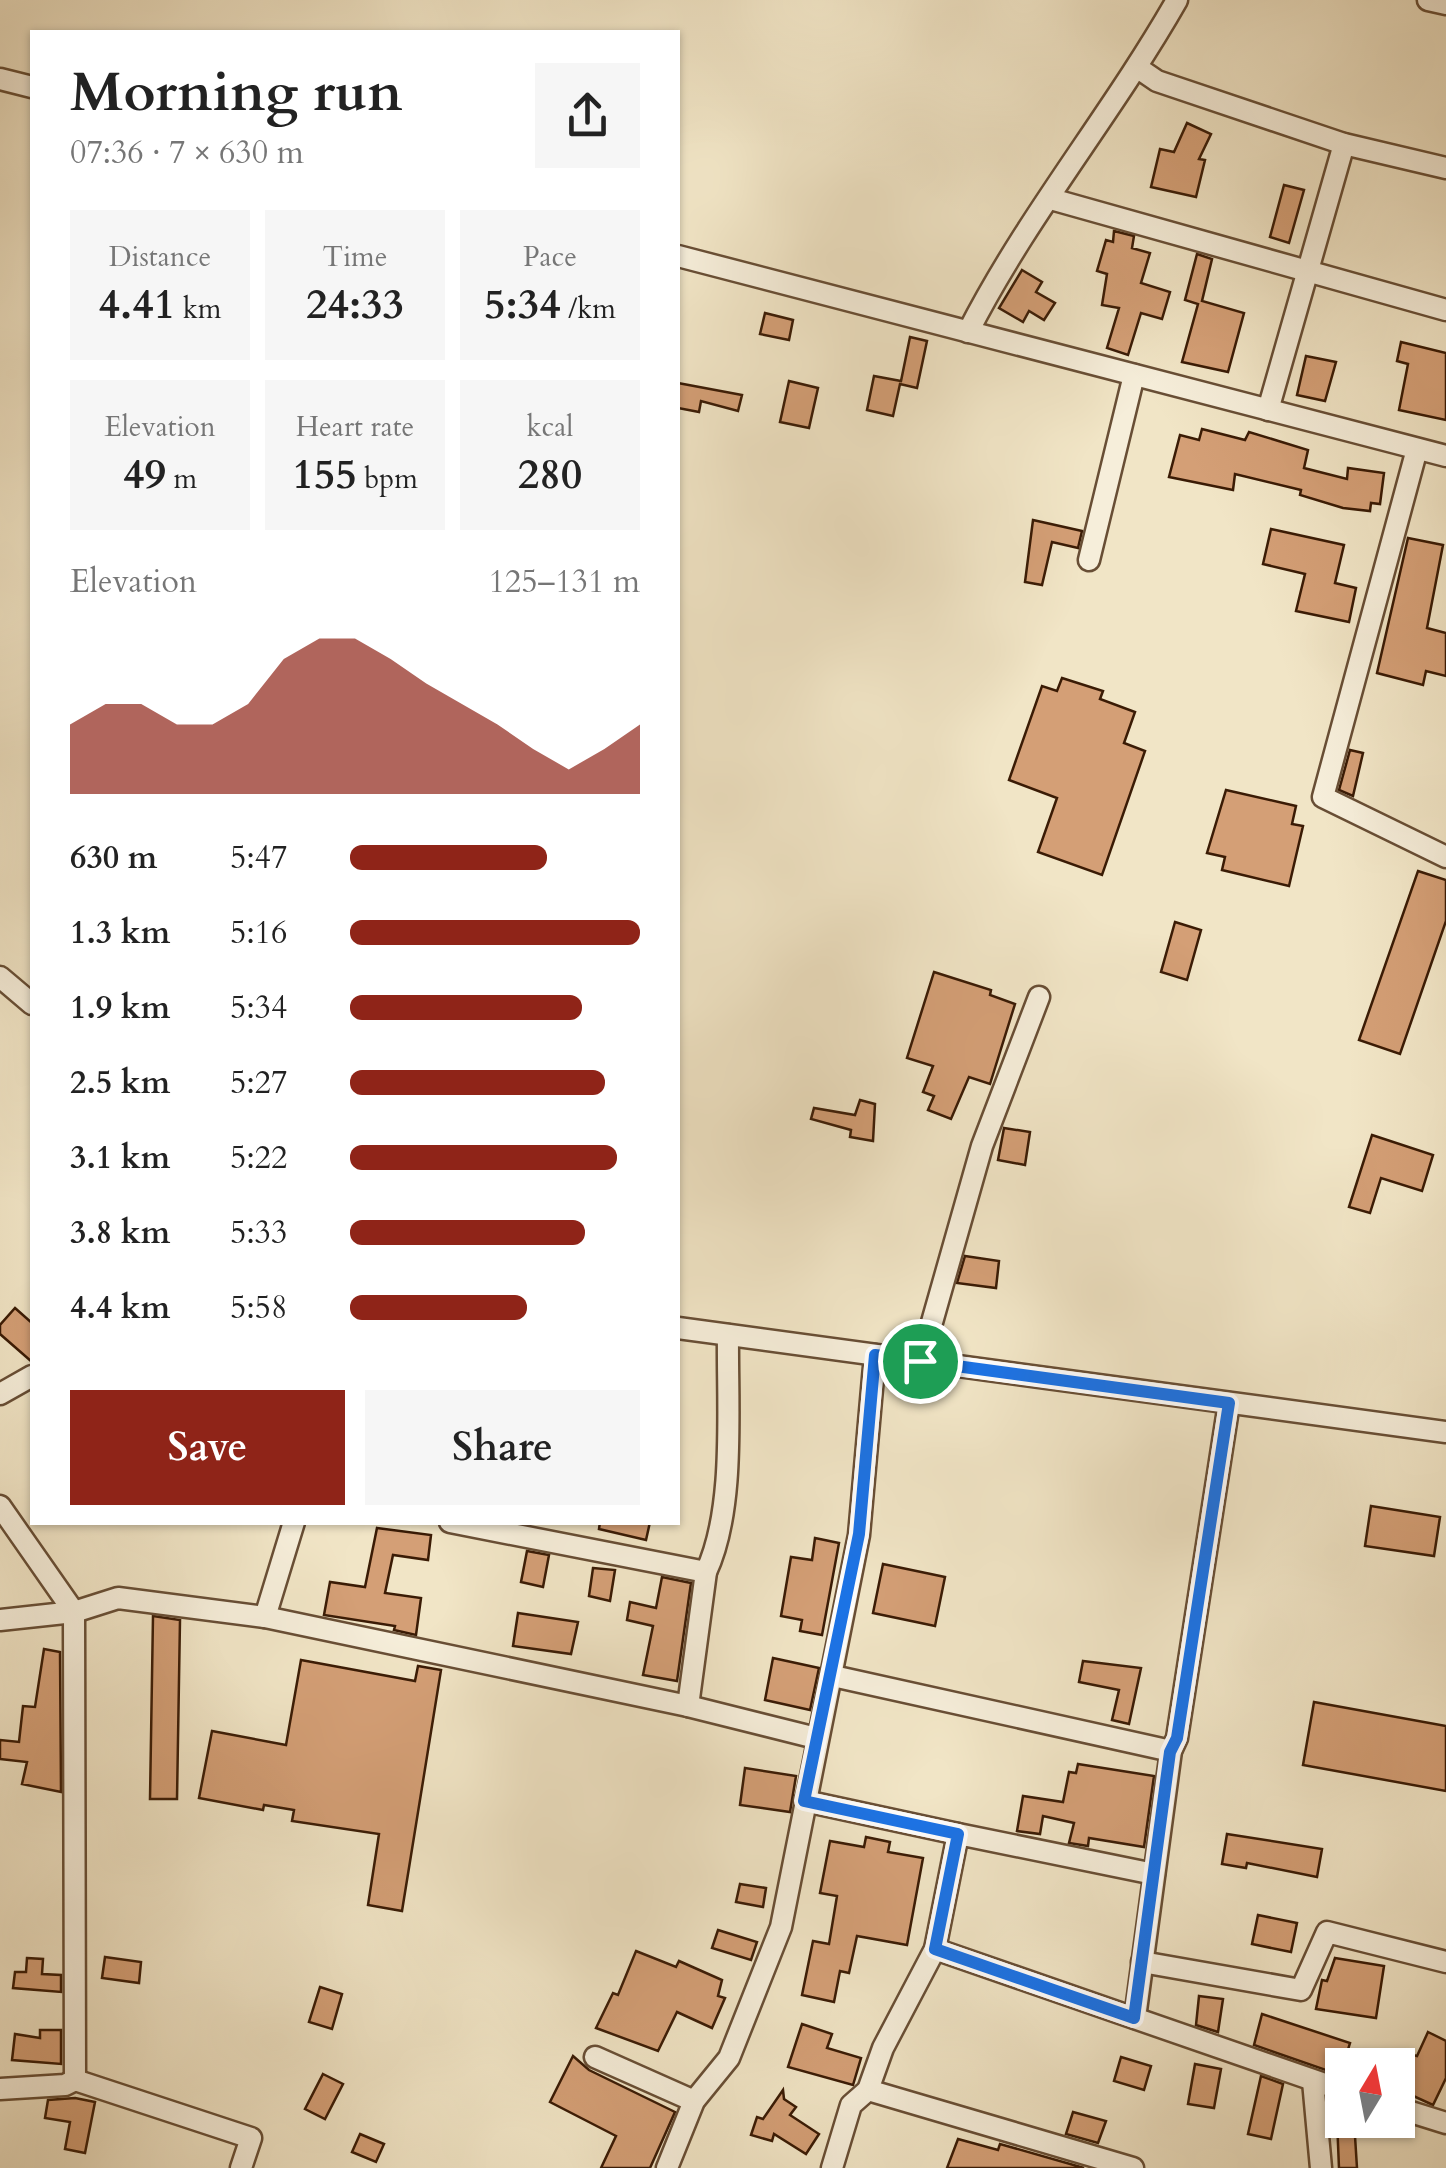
<!DOCTYPE html>
<html lang="en">
<head>
<meta charset="utf-8">
<style>
  body { margin:0; font-family:Cardo,serif; background:#f6f6f6; color:#222; height:100vh; display:flex; flex-direction:column; font-size:38px; white-space:nowrap }
  * { box-sizing:border-box; margin:0 }
  p { font-size:32px; color:#767676 }
  .icon { flex:none; width:55px; height:55px; fill:none; stroke:currentColor; stroke-width:2; stroke-linecap:round; stroke-linejoin:round }
  .map { position:relative; flex:1; overflow:hidden }
  .panel { position:absolute; left:30px; top:30px; width:650px; height:1495px; display:flex; flex-direction:column; background:#fff; border-radius:0px; box-shadow:0 2px 8px #0004 }
  .panel>* { flex:none }
  .needle { width:65px; rotate:10deg }
  .tools { position:absolute; left:1325px; top:2048px; display:grid; gap:20px }
  .tools a { display:grid; place-items:center; width:90px; height:90px; border-radius:0px; background:#fff; box-shadow:0 2px 8px #0004; font-size:50px }
  .pin { position:absolute; display:grid; place-items:center; width:85px; height:85px; color:#fff; margin:-42px; border:5px solid #fff; border-radius:50%; box-shadow:0 2px 10px #0007 }
  .round { display:grid; place-items:center; flex:none; width:105px; height:105px; border-radius:0px; background:#f6f6f6 }
  .head { display:flex; align-items:center; justify-content:space-between; height:170px; padding:0 40px }
  h1 { font-size:55px; font-weight:700; line-height:75px }
  .metrics { display:grid; grid-template-columns:repeat(3,1fr); gap:15px; height:170px; padding:10px 40px }
  .metrics div { display:grid; align-content:center; border-radius:0px; background:#f6f6f6; text-align:center }
  .metrics b { font-size:42px; font-weight:700 }
  .metrics small { font-size:28px; font-weight:400 }
  .metrics p { font-size:28px }
  .chart { height:280px; padding:20px 40px }
  .chart p { display:flex; justify-content:space-between }
  .chart svg { width:100%; height:180px; margin-top:10px; fill:#8f2418; opacity:.7 }
  .primary-button { display:flex; gap:20px; margin-top:auto; padding:20px 40px }
  .primary-button a { flex:1; height:115px; border-radius:0px; background:#8f2418; color:#fff; font-size:40px; font-weight:700; line-height:115px; text-align:center }
  .primary-button a+a { background:#f6f6f6; color:#222 }
  ul { padding:0 40px; list-style:none; font-size:32px }
  li { display:grid; grid-template-columns:160px 120px 1fr; align-items:center; height:75px }
  li i { height:25px; border-radius:12px; background:#8f2418 }
  .map>svg:first-child { display:block }
  .building { fill:#d49f76; stroke:#3a1b05; stroke-width:2.5 }
  .lines { fill:none; stroke-linecap:round; stroke-linejoin:round }
  .street-casing { stroke:#684e35; stroke-width:25 }
  .street { stroke:#f6eeda; stroke-width:20 }
  .route-casing { stroke:#fff; stroke-width:20 }
  .route { stroke:#1a73e8; stroke-width:12 }
</style>
</head>
<body>
<div class="map">
<svg width="1446" height="2168" viewBox="0 0 1446 2168">
  <rect width="100%" height="100%" fill="#f1e5c6"/>
  <filter id="stains"><feTurbulence type="fractalNoise" baseFrequency=".002" numOctaves="4"/><feColorMatrix values="0 0 0 0 .2 0 0 0 0 .09 0 0 0 0 .02 0 0 0 .5 -.17"/></filter>
  <radialGradient id="worn" r=".72"><stop offset=".6" stop-color="#630" stop-opacity="0"/><stop offset="1" stop-color="#630" stop-opacity=".3"/></radialGradient>
  <g class="building">
    <polygon points="1187,123 1211,134 1199,159 1205,160 1196,197 1151,187 1160,149 1174,152"/>
    <polygon points="1284,185 1304,190 1289,243 1270,237"/>
    <polygon points="1114,231 1134,236 1132,248 1150,253 1141,283 1170,292 1162,319 1141,313 1128,355 1107,348 1119,308 1102,305 1107,274 1097,271 1106,240 1113,242"/>
    <polygon points="1197,254 1212,259 1202,301 1244,313 1228,372 1182,362 1198,304 1185,300"/>
    <polygon points="1022,270 1042,282 1036,292 1055,303 1044,320 1029,311 1023,322 999,308"/>
    <polygon points="765,313 793,320 789,340 760,334"/>
    <polygon points="910,337 927,341 917,388 900,384 893,416 867,410 874,376 901,381"/>
    <polygon points="1401,342 1446,353 1446,420 1399,410 1408,364 1397,361"/>
    <polygon points="1306,356 1336,362 1325,401 1297,395"/>
    <polygon points="789,381 818,388 809,428 780,422"/>
    <polygon points="678,383 742,395 738,411 701,401 699,412 678,408"/>
    <polygon points="1202,429 1245,440 1249,432 1308,450 1304,468 1347,479 1348,468 1384,473 1380,504 1371,503 1370,511 1343,508 1300,495 1301,490 1235,474 1233,490 1169,477 1180,435 1199,440"/>
    <polygon points="1033,520 1082,531 1078,548 1052,542 1042,585 1025,582"/>
    <polygon points="1271,529 1344,545 1335,583 1356,588 1349,622 1296,611 1305,574 1263,564"/>
    <polygon points="1408,538 1443,545 1427,628 1446,633 1446,676 1426,671 1423,685 1377,673"/>
    <polygon points="1062,678 1103,691 1100,699 1135,712 1124,743 1145,751 1102,875 1038,852 1057,798 1009,780 1042,686 1057,691"/>
    <polygon points="1350,750 1363,753 1353,796 1339,790"/>
    <polygon points="1226,790 1296,806 1292,824 1303,826 1289,886 1222,870 1225,857 1207,853"/>
    <polygon points="1418,871 1446,880 1446,921 1400,1054 1359,1040"/>
    <polygon points="1175,922 1201,930 1187,980 1161,972"/>
    <polygon points="934,972 991,990 990,995 1015,1004 990,1084 969,1077 951,1119 928,1110 934,1096 923,1092 933,1066 907,1058"/>
    <polygon points="860,1100 875,1104 873,1141 850,1137 851,1130 811,1119 814,1108 855,1115"/>
    <polygon points="1004,1128 1030,1132 1025,1165 998,1160"/>
    <polygon points="1372,1135 1433,1155 1422,1191 1381,1178 1370,1213 1349,1207"/>
    <polygon points="965,1256 999,1261 996,1288 957,1283"/>
    <polygon points="15,1308 32,1323 32,1362 0,1334 0,1325"/>
    <polygon points="1371,1506 1440,1517 1434,1556 1365,1546"/>
    <polygon points="600,1522 650,1522 646,1540 599,1529"/>
    <polygon points="377,1528 431,1535 428,1560 393,1555 385,1593 421,1598 416,1635 394,1630 395,1626 324,1615 330,1582 365,1587"/>
    <polygon points="815,1538 839,1543 822,1635 800,1631 802,1620 781,1616 791,1557 812,1560"/>
    <polygon points="527,1551 549,1555 543,1587 521,1582"/>
    <polygon points="883,1564 945,1577 935,1626 873,1613"/>
    <polygon points="593,1568 615,1570 610,1601 589,1596"/>
    <polygon points="662,1577 691,1583 677,1681 643,1675 653,1626 627,1620 630,1602 656,1608"/>
    <polygon points="518,1613 578,1622 571,1654 513,1646"/>
    <polygon points="153,1616 180,1620 177,1799 150,1799"/>
    <polygon points="44,1649 60,1652 61,1792 22,1784 27,1762 0,1759 0,1740 19,1742 23,1706 35,1707"/>
    <polygon points="773,1658 819,1668 810,1710 765,1700"/>
    <polygon points="301,1660 415,1681 418,1666 441,1670 402,1911 368,1905 379,1834 292,1821 294,1810 264,1805 263,1810 199,1798 212,1731 286,1745"/>
    <polygon points="1083,1661 1141,1668 1129,1724 1112,1720 1119,1690 1079,1682"/>
    <polygon points="1314,1702 1446,1726 1446,1791 1303,1765"/>
    <polygon points="1078,1764 1154,1776 1144,1847 1089,1838 1088,1846 1069,1843 1074,1823 1043,1816 1040,1834 1017,1831 1023,1796 1063,1802 1069,1772 1076,1773"/>
    <polygon points="745,1768 796,1776 790,1812 740,1805"/>
    <polygon points="1227,1834 1322,1849 1317,1877 1247,1863 1246,1868 1222,1864"/>
    <polygon points="866,1837 890,1842 888,1852 923,1858 907,1945 857,1936 849,1973 840,1971 834,2002 802,1995 813,1941 829,1944 837,1896 820,1893 830,1841 864,1847"/>
    <polygon points="740,1884 766,1888 763,1907 736,1902"/>
    <polygon points="1258,1915 1297,1923 1291,1952 1252,1944"/>
    <polygon points="718,1930 757,1942 751,1960 712,1948"/>
    <polygon points="636,1951 676,1967 679,1961 722,1980 718,1996 725,1998 712,2028 677,2012 658,2051 596,2028 613,1993 618,1995"/>
    <polygon points="105,1957 141,1962 139,1983 102,1978"/>
    <polygon points="27,1958 43,1959 42,1974 61,1975 61,1992 13,1988 15,1972 26,1972"/>
    <polygon points="1335,1958 1384,1966 1376,2018 1316,2009 1322,1980 1327,1981"/>
    <polygon points="320,1987 342,1994 332,2029 309,2022"/>
    <polygon points="1199,1996 1223,1999 1218,2032 1196,2025"/>
    <polygon points="1262,2014 1350,2043 1340,2075 1254,2045"/>
    <polygon points="802,2024 832,2034 827,2048 861,2058 853,2085 788,2067"/>
    <polygon points="40,2030 61,2030 61,2064 12,2060 15,2034 40,2038"/>
    <polygon points="1428,2032 1446,2041 1446,2078 1433,2105 1398,2089 1398,2051 1417,2056"/>
    <polygon points="573,2056 589,2070 675,2112 650,2168 601,2168 616,2136 550,2102"/>
    <polygon points="1121,2057 1151,2066 1144,2090 1114,2081"/>
    <polygon points="1195,2064 1221,2069 1214,2108 1188,2104"/>
    <polygon points="323,2074 343,2084 325,2119 305,2109"/>
    <polygon points="1261,2076 1283,2084 1271,2139 1248,2134"/>
    <polygon points="783,2090 784,2099 796,2107 790,2115 819,2134 806,2154 774,2134 772,2141 751,2135 757,2117 763,2119"/>
    <polygon points="75,2098 95,2102 85,2153 65,2149 70,2122 45,2118 48,2100"/>
    <polygon points="1073,2112 1106,2121 1098,2143 1066,2134"/>
    <polygon points="1337,2120 1354,2120 1357,2168 1339,2168"/>
    <polygon points="360,2134 384,2144 376,2162 352,2152"/>
    <polygon points="958,2139 998,2150 1000,2144 1084,2168 947,2168"/>
  </g>
  <g class="lines">
    <defs>
      <g id="street">
        <polyline points="1428,0 1446,4"/>
        <polyline points="1138,68 1157,81 1344,144 1446,168"/>
        <polyline points="0,79 32,87"/>
        <polyline points="1051,199 1446,310"/>
        <polyline points="678,256 1446,456"/>
        <path d="M968 332C1027 216 1112 114 1177 0"/>
        <polyline points="1268,410 1344,144"/>
        <polyline points="1417,449 1323,797 1446,857"/>
        <polyline points="1089,560 1134,375"/>
        <polyline points="0,977 32,1004"/>
        <polyline points="678,1328 1446,1432"/>
        <polyline points="921,1361 982,1146 1039,997"/>
        <polyline points="0,1394 32,1376"/>
        <polyline points="0,1506 74,1612 75,2080"/>
        <polyline points="450,1522 706,1572"/>
        <polyline points="265,1617 294,1522"/>
        <polyline points="0,1620 74,1612 118,1598 265,1617 688,1706 816,1738"/>
        <polyline points="833,1676 1171,1751"/>
        <path d="M688 1706 706 1572C736 1508 727 1405 728 1335"/>
        <polyline points="805,1801 958,1834"/>
        <polyline points="935,1949 1342,2090"/>
        <polyline points="1142,1962 1301,1990 1327,1932 1446,1962"/>
        <polyline points="1135,2018 1171,1751 1177,1738 1229,1403"/>
        <polyline points="595,2057 694,2101"/>
        <polyline points="1313,2081 1321,2168"/>
        <polyline points="0,2089 65,2085 75,2080 251,2138 241,2168"/>
        <polyline points="868,2090 1133,2168"/>
        <polyline points="1398,2108 1446,2123"/>
        <polyline points="667,2168 694,2101 729,2058 781,1927 859,1535 875,1355"/>
        <polyline points="832,2168 851,2105 868,2090 883,2048 935,1949 958,1834 1154,1874"/>
      </g>
    </defs>
    <use href="#street" class="street-casing"/>
    <use href="#street" class="street"/>
  </g>
  <g class="lines">
    <defs>
      <polygon id="route" points="875,1355 1229,1403 1177,1738 1170,1752 1134,2018 935,1949 958,1834 804,1801 859,1534"/>
    </defs>
    <use href="#route" class="route-casing"/>
    <use href="#route" class="route"/>
  </g>
  <rect width="100%" height="100%" filter="url(#stains)"/>
  <rect width="100%" height="100%" fill="url(#worn)"/>
</svg>
<div class="tools">
<a><svg class="needle" viewBox="-14 -14 28 28"><path d="M0-13l5 13h-10z" fill="#e53935"/><path d="M0 13l5-13h-10z" fill="#767676"/></svg></a>
</div>
<div class="pin" style="left:920px;top:1361px;background:#1e9e55"><svg class="icon" aria-label="arrive" viewBox="0 0 24 24"><path d="M6 21V4h12l-3 4 3 4H6"/></svg></div>
<section class="panel">
<div class="head"><div><h1>Morning run</h1><p>07:36 · 7 × 630 m</p></div><a class="round"><svg class="icon" aria-label="share" viewBox="0 0 24 24"><path d="M12 15V3M7 8l5-5 5 5M5 13v7h14v-7"/></svg></a></div>
<div class="metrics">
<div><p>Distance</p><b>4.41<small> km</small></b></div>
<div><p>Time</p><b>24:33</b></div>
<div><p>Pace</p><b>5:34<small> /km</small></b></div>
</div>
<div class="metrics">
<div><p>Elevation</p><b>49<small> m</small></b></div>
<div><p>Heart rate</p><b>155<small> bpm</small></b></div>
<div><p>kcal</p><b>280</b></div>
</div>
<div class="chart"><p><span>Elevation</span>125–131 m</p>
<svg viewBox="0 0 160 44" preserveAspectRatio="none"><path d="M0 44V27L10 22L20 22L30 27L40 27L50 22L60 11L70 6L80 6L90 11L100 17L110 22L120 27L130 33L140 38L150 33L160 27V44z"/></svg>
</div>
<ul>
<li><b>630 m</b>5:47<i style="width:68%"></i></li>
<li><b>1.3 km</b>5:16<i style="width:100%"></i></li>
<li><b>1.9 km</b>5:34<i style="width:80%"></i></li>
<li><b>2.5 km</b>5:27<i style="width:88%"></i></li>
<li><b>3.1 km</b>5:22<i style="width:92%"></i></li>
<li><b>3.8 km</b>5:33<i style="width:81%"></i></li>
<li><b>4.4 km</b>5:58<i style="width:61%"></i></li>
</ul>
<div class="primary-button"><a>Save</a><a>Share</a></div>
</section>
</div>
</body>
</html>
